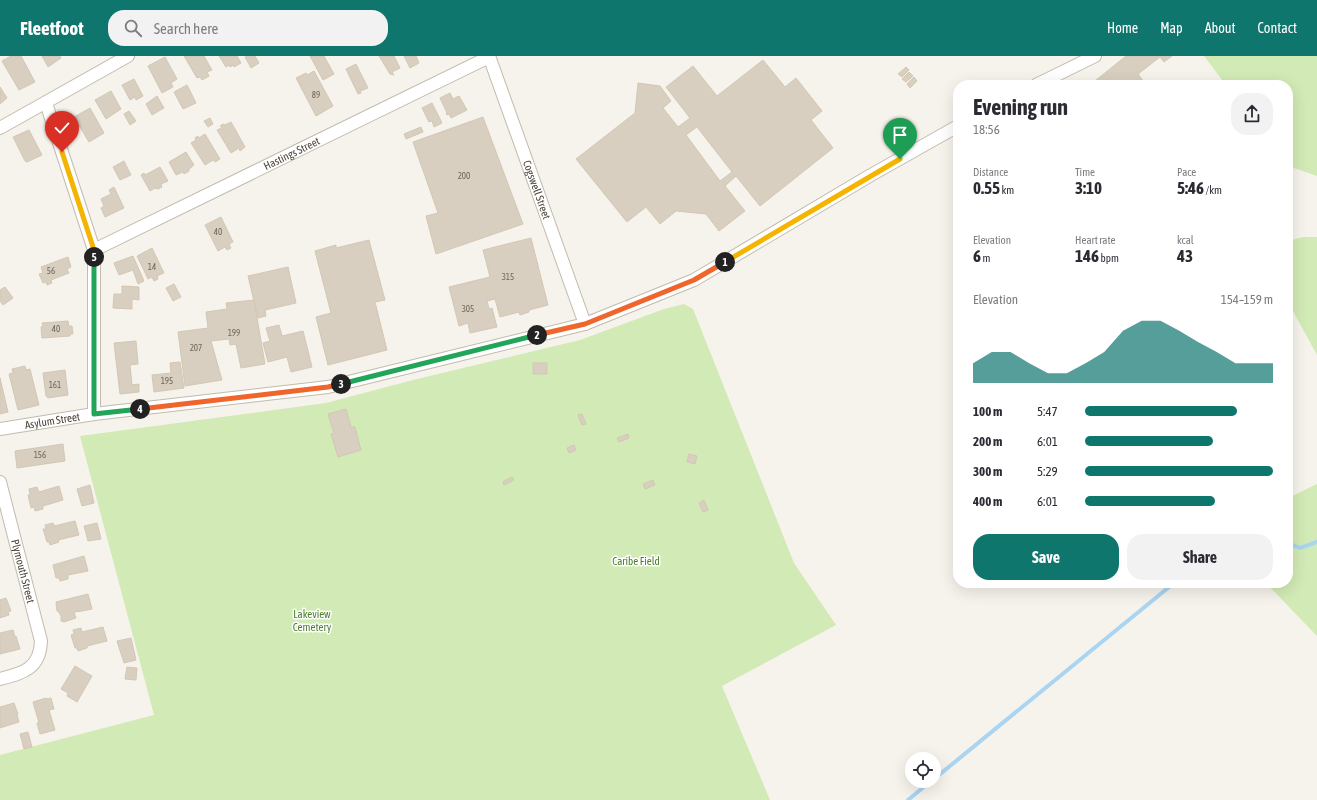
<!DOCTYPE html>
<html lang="en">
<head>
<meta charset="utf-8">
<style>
  body { margin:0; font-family:"Asap Condensed",sans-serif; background:#f2f2f3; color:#2b2b33; height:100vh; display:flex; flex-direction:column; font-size:15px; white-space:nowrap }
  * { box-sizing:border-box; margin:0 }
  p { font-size:13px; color:#7c7c81 }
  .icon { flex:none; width:22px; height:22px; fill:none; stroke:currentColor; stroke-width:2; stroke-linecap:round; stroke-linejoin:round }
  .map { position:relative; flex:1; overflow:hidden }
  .details { position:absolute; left:953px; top:24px; width:340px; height:508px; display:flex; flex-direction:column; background:#fff; border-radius:16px; box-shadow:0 4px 16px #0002 }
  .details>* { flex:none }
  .buttons { position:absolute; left:905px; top:696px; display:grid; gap:8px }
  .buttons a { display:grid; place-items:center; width:36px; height:36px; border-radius:50%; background:#fff; box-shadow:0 4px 16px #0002; font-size:20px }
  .pin { position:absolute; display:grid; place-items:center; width:34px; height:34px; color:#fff; margin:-41px -17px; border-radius:50% 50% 50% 0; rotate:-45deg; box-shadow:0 0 4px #0007 }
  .pin .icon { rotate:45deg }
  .km { position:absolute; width:20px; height:20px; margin:-10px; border-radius:50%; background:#222; color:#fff; font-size:11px; line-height:20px; text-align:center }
  .round { display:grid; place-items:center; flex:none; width:42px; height:42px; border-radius:16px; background:#f2f2f3 }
  .summary { display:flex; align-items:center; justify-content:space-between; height:68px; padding:0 20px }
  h1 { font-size:22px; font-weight:700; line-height:30px }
  .metrics { display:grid; grid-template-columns:repeat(3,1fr); gap:6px; height:68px; padding:4px 20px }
  .metrics div { display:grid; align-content:center }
  .metrics b { font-size:17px; font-weight:700 }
  .metrics small { font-size:11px; font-weight:400 }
  .metrics p { font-size:11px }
  .chart { height:112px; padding:8px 20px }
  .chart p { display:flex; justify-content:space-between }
  .chart svg { width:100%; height:72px; margin-top:4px; fill:#0f766e; opacity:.7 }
  .action { display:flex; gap:8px; margin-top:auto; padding:8px 20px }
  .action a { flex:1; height:46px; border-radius:16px; background:#0f766e; color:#fff; font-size:16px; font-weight:700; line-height:46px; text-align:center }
  .action a+a { background:#f2f2f3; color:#2b2b33 }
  ul { padding:0 20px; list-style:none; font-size:13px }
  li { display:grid; grid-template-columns:64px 48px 1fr; align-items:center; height:30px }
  li i { height:10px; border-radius:5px; background:#0f766e }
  header { display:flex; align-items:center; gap:24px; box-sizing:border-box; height:56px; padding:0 20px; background:#0f766e; color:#fff }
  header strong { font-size:19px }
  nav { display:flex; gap:22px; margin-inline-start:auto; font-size:14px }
  .search { width:280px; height:36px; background:#f2f2f3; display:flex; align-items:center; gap:10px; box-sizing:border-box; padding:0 14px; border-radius:16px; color:#7c7c81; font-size:15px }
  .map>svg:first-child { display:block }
  .green { fill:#d2eab5 }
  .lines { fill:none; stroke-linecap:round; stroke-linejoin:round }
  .stream { stroke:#a9d4f2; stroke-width:4 }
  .building { fill:#d8cfc1; stroke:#d3c7b4; fill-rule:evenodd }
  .minor-casing { stroke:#c2bbae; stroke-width:14 }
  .minor { stroke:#fff; stroke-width:12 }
  .split-1-casing { stroke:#fff; stroke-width:8 }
  .split-2-casing { stroke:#fff; stroke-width:8 }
  .split-3-casing { stroke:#fff; stroke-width:8 }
  .split-4-casing { stroke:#fff; stroke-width:8 }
  .split-5-casing { stroke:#fff; stroke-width:8 }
  .split-6-casing { stroke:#fff; stroke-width:8 }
  .split-1 { stroke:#f5b400; stroke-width:5 }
  .split-2 { stroke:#f0652b; stroke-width:5 }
  .split-3 { stroke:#22a559; stroke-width:5 }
  .split-4 { stroke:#f0652b; stroke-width:5 }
  .split-5 { stroke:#22a559; stroke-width:5 }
  .split-6 { stroke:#f5b400; stroke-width:5 }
  .labels { text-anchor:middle; stroke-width:3; stroke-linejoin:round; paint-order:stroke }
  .number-label { font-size:9px; fill:#6e675b }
  .street-label { font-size:11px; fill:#4b4439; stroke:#fff }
  .park-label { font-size:11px; fill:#4a7f2a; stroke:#fff }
</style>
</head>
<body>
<header>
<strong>Fleetfoot</strong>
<div class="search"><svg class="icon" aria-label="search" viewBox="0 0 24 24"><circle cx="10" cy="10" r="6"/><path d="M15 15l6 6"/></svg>Search here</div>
<nav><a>Home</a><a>Map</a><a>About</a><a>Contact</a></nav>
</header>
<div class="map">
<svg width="1317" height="744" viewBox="0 0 1317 744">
  <rect width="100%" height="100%" fill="#f6f3ec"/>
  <g class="green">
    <polygon points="1204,0 1317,0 1317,120 1288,110 1288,29 1226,29"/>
    <polygon points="1303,181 1317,181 1317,299 1288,246 1288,185"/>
    <polygon points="684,248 693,253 794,507 836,569 722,630 770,744 0,744 0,699 154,659 80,380 326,347 413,324 580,284 664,253"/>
    <polygon points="1317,428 1317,580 1266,527 1288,527 1288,442"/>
  </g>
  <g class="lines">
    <g class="stream">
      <polyline points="1288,487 1300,492 1317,486"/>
      <polyline points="934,723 1174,527"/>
      <polyline points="908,744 931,725"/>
    </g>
  </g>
  <g class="building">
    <polygon points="11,0 21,0 35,26 19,34 2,5"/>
    <polygon points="42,0 60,0 61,2 48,11"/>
    <polygon points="184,0 204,0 212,14 207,16 209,20 202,24 200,21 197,22"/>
    <polygon points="219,0 237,0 241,7 234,11 233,9 230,11 229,9 226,11"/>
    <polygon points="247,0 255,0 259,7 251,12 245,1"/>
    <polygon points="310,0 324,0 334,18 323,24"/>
    <polygon points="379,0 394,0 400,12 392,16 394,19 390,18"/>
    <polygon points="404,0 416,0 419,7 410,12"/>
    <polygon points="1126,0 1172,0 1164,6 1160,1 1138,18 1144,26 1140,29 1090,29"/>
    <polygon points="165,1 177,23 171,27 173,31 162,37 148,10"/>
    <path d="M763 4 785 31 796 22 822 55 811 64 833 92 760 150 736 120 725 130 745 155 719 175 706 158 676 155 660 168 646 151 627 166 576 103 635 57 638 27 660 30 671 45 663 52 678 71 690 62 666 31 693 10 717 40ZM697 71 732 116 720 125 686 79Z"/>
    <polygon points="356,8 368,32 360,35 361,37 358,38 346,13"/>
    <polygon points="906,11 909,14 902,21 898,18"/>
    <polygon points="314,15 333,50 316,60 296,22 306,17 307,19"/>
    <polygon points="909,16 913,20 906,26 902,23"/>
    <polygon points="914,21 917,25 910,32 907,28"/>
    <polygon points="134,23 143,40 136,44 135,41 130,44 122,29"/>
    <polygon points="187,29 196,47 183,53 174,36"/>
    <polygon points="0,31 7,42 0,48"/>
    <polygon points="111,35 121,53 106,63 95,44"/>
    <polygon points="450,37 453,43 459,40 467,54 451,62 449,58 447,59 446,58 447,57 440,42"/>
    <polygon points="157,40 164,52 152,59 146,48"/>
    <polygon points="432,47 442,67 434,71 432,65 429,66 422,52"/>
    <polygon points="90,52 104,77 89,86 74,61"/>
    <polygon points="129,55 136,65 130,69 124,58"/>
    <polygon points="483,61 523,168 436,198 426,160 438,157 413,86"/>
    <polygon points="210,62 213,68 208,71 204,65"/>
    <polygon points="231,66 245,91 240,95 239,92 231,97 217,74 222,72 220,70 223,68 225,69"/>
    <polygon points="421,71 423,76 406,83 404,78"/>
    <polygon points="29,74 42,99 27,106 25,105 13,81"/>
    <polygon points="205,78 220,103 215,106 213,104 205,109 191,87 196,84 195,82 198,80 199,82"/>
    <polygon points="186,96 194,109 189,113 189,115 184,118 183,116 176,119 169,106"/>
    <polygon points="124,105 131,119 120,124 113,111"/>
    <polygon points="160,111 168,125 161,128 162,131 158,133 155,132 150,135 141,119 144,117 145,119"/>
    <polygon points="114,131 124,152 105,161 101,152 104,150 101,143 111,138 109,134"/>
    <polygon points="221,161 233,186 229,188 231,192 227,194 225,191 218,195 205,169"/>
    <polygon points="531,182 548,249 529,254 529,256 520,259 519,256 500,261 495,243 487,245 489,253 492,252 497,271 470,277 468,267 459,270 449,231 490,221 483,194"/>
    <polygon points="369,184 385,244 375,246 387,294 328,309 316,261 331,257 315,195 336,189 336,192"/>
    <polygon points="152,192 164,217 157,220 158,223 154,225 152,221 148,223 137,200"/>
    <polygon points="133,200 144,225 138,228 133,214 119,219 114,207"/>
    <polygon points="68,201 71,211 67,213 69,217 51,224 52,227 47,229 46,226 43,227 39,218 43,217 41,211"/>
    <polygon points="288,211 296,247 265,254 266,260 258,262 248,220"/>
    <polygon points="174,228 181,241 173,245 166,232"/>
    <polygon points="122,230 139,231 139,244 132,243 132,253 113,252 114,238 122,238"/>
    <polygon points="5,231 13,242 3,249 0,245 0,234"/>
    <polygon points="254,244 265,308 241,312 236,288 230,289 229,283 211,285 222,324 185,330 178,276 208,272 206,256 227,253 226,247"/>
    <polygon points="68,265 69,270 72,270 73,278 70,278 70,280 42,282 41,271 43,270 42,267"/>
    <polygon points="279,269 282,280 303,275 312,311 291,316 287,301 268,306 263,287 270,285 266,272"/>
    <polygon points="136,285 138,308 130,309 132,329 139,328 139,336 120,338 114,287"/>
    <polygon points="180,306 184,332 154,336 152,319 171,317 170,307"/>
    <rect x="533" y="307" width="14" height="11"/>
    <polygon points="25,310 26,314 30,313 39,349 18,354 9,318 13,317 12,313"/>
    <polygon points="65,314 68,339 48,342 46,340 43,317"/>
    <polygon points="0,322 8,356 0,358"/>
    <polygon points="346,353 351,371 355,371 361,394 338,401 331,378 334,377 328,358"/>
    <polygon points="582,358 586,368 582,369 578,359"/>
    <polygon points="628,378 629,382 619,386 617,382"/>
    <polygon points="63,388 65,405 17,412 15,395"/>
    <polygon points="574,389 576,394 569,397 567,392"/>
    <polygon points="689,398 697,400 695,408 687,406"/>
    <polygon points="512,421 514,424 504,429 503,426 504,425"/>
    <polygon points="653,424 655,429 645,433 643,428"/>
    <polygon points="90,429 94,447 82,450 77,433"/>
    <polygon points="59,430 63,444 43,450 43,453 35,455 34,451 31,452 28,439 30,439 29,433 37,431 39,436"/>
    <polygon points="704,444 708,454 703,456 699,447"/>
    <polygon points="75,465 79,479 58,484 59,486 50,489 49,486 47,486 43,473 46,473 45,469 53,467 54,470"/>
    <polygon points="97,467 101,483 88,485 84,470"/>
    <polygon points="84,500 88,515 68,519 68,523 60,525 59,522 56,522 53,509"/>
    <polygon points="88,538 92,553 82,555 74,556 76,562 64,566 61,565 61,560 58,555 57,555 56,546"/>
    <polygon points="6,542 11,555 8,556 9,559 0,562 0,544"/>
    <polygon points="103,571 107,585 87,590 87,592 78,595 77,592 75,592 71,579 74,578 73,574 81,572 82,576"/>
    <polygon points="13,574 15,581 16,580 20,593 0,598 0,577"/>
    <polygon points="131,582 136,604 124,607 117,585"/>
    <polygon points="75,610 92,620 77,646 67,640 68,637 61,633"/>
    <polygon points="127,611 137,612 136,624 125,623"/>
    <polygon points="46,642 47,643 51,642 54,653 49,654 55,674 40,678 37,667 39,667 33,646"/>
    <polygon points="14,647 18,658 17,659 19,666 0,672 0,651"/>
    <polygon points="28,676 32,691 24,693 20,678"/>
  </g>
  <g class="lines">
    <defs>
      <g id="minor">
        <path id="s1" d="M489 0 585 268"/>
        <polyline points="1036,29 1095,0"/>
        <polyline points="46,47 94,194 94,358"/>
        <polyline points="0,72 128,0"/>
        <path id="s2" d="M94 194 489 1"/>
        <path id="s3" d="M0 373 94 358 328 331 585 268 694 224 871 119 958 70"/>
        <path id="s4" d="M0 426 41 585C40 613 23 617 0 623"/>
      </g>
    </defs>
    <use href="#minor" class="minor-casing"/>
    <use href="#minor" class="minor"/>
  </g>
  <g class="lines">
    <defs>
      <polyline id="split-1" points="725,206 900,103"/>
      <polyline id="split-2" points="537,279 585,268 694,224 725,206"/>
      <polyline id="split-3" points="341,328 537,279"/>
      <polyline id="split-4" points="140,353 328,331 341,328"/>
      <polyline id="split-5" points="94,201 94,358 140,353"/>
      <polyline id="split-6" points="62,96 94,194 94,201"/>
    </defs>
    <use href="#split-1" class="split-1-casing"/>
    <use href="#split-2" class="split-2-casing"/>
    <use href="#split-3" class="split-3-casing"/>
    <use href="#split-4" class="split-4-casing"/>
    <use href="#split-5" class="split-5-casing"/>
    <use href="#split-6" class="split-6-casing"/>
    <use href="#split-1" class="split-1"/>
    <use href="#split-2" class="split-2"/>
    <use href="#split-3" class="split-3"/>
    <use href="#split-4" class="split-4"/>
    <use href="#split-5" class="split-5"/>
    <use href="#split-6" class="split-6"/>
  </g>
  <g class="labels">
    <g class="number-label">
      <text x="316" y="42">89</text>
      <text x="464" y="123">200</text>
      <text x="218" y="179">40</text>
      <text x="152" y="214">14</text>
      <text x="51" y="218">56</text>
      <text x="508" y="224">315</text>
      <text x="468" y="256">305</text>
      <text x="56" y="276">40</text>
      <text x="234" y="280">199</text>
      <text x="196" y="295">207</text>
      <text x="167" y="328">195</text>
      <text x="55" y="332">161</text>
      <text x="40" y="402">156</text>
    </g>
    <g class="street-label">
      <text dy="4" stroke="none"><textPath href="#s2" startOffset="220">Hastings Street</textPath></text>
      <text dy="4" stroke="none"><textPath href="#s1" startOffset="142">Cogswell Street</textPath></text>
      <text dy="4" stroke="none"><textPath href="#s3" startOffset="53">Asylum Street</textPath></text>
      <text dy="4" stroke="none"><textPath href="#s4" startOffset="92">Plymouth Street</textPath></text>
    </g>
    <g class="park-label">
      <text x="636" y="509">Caribe Field</text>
      <text x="312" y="562">Lakeview<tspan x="312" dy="13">Cemetery</tspan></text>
    </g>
  </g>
</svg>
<div class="buttons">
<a><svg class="icon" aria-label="locate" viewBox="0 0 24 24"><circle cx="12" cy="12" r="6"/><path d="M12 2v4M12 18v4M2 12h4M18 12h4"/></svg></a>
</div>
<div class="pin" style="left:900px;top:103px;background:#1e9e55"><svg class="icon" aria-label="arrive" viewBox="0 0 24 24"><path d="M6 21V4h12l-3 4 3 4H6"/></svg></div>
<div class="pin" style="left:62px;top:96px;background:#d93025"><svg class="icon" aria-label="check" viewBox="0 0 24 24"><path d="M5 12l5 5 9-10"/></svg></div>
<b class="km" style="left:725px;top:206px">1</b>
<b class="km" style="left:537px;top:279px">2</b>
<b class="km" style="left:341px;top:328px">3</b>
<b class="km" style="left:140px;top:353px">4</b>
<b class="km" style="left:94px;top:201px">5</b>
<section class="details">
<div class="summary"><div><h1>Evening run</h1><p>18:56</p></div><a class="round"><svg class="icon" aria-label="share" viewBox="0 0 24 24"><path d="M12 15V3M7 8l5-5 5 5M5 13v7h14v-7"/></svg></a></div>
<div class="metrics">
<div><p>Distance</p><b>0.55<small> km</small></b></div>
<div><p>Time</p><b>3:10</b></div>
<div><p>Pace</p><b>5:46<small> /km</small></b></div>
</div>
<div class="metrics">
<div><p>Elevation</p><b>6<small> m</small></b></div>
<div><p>Heart rate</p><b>146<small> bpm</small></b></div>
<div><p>kcal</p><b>43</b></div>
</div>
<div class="chart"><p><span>Elevation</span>154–159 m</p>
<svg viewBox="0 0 160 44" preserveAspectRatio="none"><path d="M0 44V32L10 25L20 25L30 32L40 38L50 38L60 32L70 25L80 12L90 6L100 6L110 12L120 19L130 25L140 32L150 32L160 32V44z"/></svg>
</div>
<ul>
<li><b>100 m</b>5:47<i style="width:81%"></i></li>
<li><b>200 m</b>6:01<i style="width:68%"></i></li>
<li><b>300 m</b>5:29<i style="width:100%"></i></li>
<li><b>400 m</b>6:01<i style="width:69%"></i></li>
</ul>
<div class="action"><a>Save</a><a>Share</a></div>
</section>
</div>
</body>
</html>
